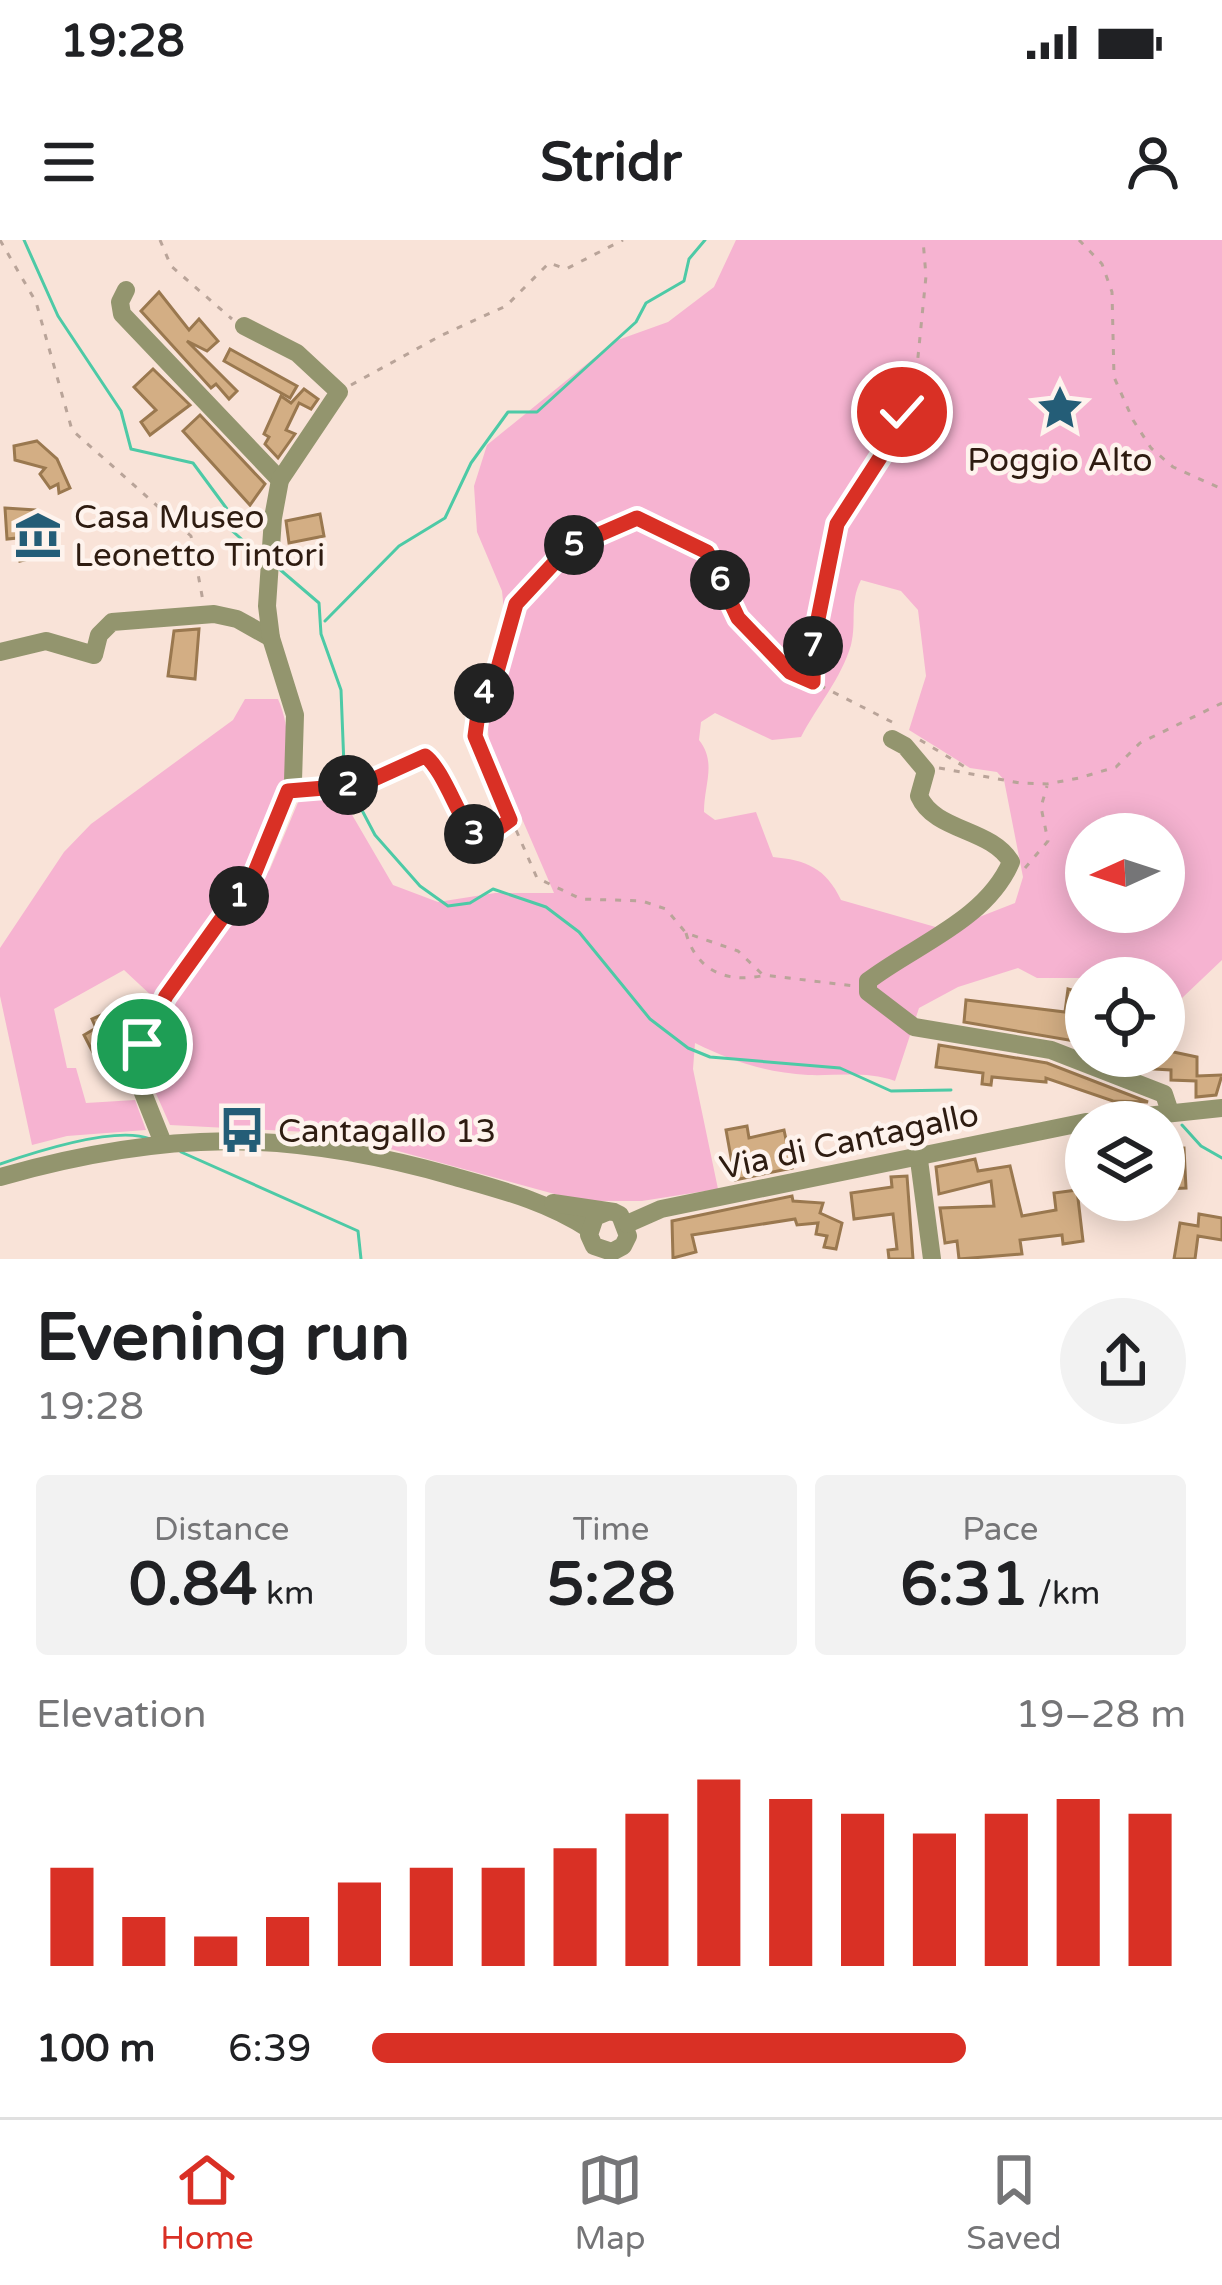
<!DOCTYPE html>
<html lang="en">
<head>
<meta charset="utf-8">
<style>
  body { margin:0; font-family:"Varela Round",sans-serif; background:#f2f2f2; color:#202124; height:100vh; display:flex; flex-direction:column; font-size:45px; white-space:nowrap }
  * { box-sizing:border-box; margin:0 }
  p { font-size:39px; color:#757577 }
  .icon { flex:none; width:66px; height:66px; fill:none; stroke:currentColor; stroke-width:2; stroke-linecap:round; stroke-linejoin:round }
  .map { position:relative; height:1019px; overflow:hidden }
  .side { display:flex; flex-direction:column; background:#fff; flex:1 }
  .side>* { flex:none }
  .needle { width:78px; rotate:267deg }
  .fabs { position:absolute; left:1065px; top:573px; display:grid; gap:24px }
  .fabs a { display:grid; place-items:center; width:120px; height:120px; border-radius:50%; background:#fff; box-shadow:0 6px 30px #0003; font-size:60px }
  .pin { position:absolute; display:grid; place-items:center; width:102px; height:102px; color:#fff; margin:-51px; border:6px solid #fff; border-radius:50%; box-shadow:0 3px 12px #0007 }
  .km { position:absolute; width:60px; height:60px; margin:-30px; border-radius:50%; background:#222; color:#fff; font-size:33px; line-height:60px; text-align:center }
  .round { display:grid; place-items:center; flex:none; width:126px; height:126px; border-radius:63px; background:#f2f2f2 }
  .headline { display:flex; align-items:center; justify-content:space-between; height:204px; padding:0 36px }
  h1 { font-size:66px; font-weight:700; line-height:90px }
  .stats { display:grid; grid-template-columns:repeat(3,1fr); gap:18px; height:204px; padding:12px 36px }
  .stats div { display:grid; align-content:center; border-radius:12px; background:#f2f2f2; text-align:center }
  .stats b { font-size:60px; font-weight:700 }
  .stats small { font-size:33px; font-weight:400 }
  .stats p { font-size:33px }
  .chart { height:336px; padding:24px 36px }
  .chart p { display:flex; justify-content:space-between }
  .chart svg { width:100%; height:216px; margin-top:12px; stroke:#d93025; stroke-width:6 }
  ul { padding:0 36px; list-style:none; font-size:39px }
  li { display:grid; grid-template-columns:192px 144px 1fr; align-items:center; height:90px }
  li i { height:30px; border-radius:15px; background:#d93025 }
  .status { display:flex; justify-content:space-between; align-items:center; height:84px; padding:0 60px; background:#fff; direction:ltr }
  .status svg { height:33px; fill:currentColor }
  header { display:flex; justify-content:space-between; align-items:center; height:156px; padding:0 36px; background:#fff; font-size:54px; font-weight:700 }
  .menu { display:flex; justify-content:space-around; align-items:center; height:168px; border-top:3px solid #e0e0e0; background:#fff; font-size:33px; color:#757577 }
  .menu a { display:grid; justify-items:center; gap:6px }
  .menu .on { color:#d93025 }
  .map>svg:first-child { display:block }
  .green { fill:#f6b3d1; fill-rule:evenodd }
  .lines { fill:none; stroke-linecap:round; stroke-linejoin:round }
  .stream { stroke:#4dcaa6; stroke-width:3 }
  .building { fill:#d3ae84; stroke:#9a784f; stroke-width:3 }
  .path { stroke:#b9a499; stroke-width:3; stroke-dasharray:6 9; stroke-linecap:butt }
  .minor { stroke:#93956e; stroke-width:18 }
  .route-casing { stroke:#fff; stroke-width:24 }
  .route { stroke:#d93025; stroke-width:15 }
  .labels { text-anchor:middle; stroke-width:9; stroke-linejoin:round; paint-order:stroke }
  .poi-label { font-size:33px; fill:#2e1c11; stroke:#fef3ed; text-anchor:start }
  .street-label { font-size:33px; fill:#2e1c11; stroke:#fef3ed }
</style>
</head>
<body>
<div class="status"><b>19:28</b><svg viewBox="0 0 49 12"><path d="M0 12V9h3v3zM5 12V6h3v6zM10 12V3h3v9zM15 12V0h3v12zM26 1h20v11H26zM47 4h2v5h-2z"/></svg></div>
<header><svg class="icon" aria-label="menu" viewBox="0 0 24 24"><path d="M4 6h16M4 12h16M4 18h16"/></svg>Stridr<svg class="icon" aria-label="person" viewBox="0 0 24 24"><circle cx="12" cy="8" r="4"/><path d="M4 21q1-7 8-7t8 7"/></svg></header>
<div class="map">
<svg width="1222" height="1019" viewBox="0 0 1222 1019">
  <rect width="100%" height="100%" fill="#f9e3d8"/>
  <g class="green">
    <path d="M736 0H1222V720L1182 758 1164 765V738H1037L1018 728 958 747 919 768 895 841C867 831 837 836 808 835 766 833 732 821 695 803L693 829 718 949 642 961H580L387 908 307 892 170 885 146 831 152 802 173 764 270 629 299 560 331 559 351 573 393 645 438 662 495 653H554L489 502 484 435 506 392 502 351 477 292 474 246 487 205 615 101 668 82 714 47ZM861 340 901 351 918 370 926 436 909 490 970 528 997 532 1004 540 1023 637 1015 663 946 690 841 660C826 628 806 620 773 617L756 572 715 580 704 572C704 544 717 523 699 500L701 482 715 473 772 500 801 497C817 466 841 439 851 405 857 381 849 363 861 340ZM1086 594H1164V672H1086Z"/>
    <path d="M245 459H278C321 557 211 686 154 758L124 730 54 769 67 828H76L86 863 135 860 146 890 67 896 32 905 0 756V708L64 612 91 584 233 480Z"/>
  </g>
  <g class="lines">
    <g class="stream">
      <polyline points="24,0 58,76 121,171 131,209 193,223 227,269 229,288 264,319"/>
      <polyline points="277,327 319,363 321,394 341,450 344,526 355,557 375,595 420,646 448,666 470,663 493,649 546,667 579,692 650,779 688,808 710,817 840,828 891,851 951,850"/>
      <polyline points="325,381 399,306 445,278 471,223 508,172 537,172 636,82 646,63 684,41 689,19 705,0"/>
      <polyline points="1182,885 1201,906 1222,918"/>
      <polyline points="181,912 358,991 361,1019"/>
      <path d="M0 924C35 912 116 885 150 899"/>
    </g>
  </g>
  <g class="building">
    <polygon points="159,52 189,90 199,79 218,101 207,111 187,101 237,151 229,159 216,144 211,148 141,71"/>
    <polygon points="230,109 297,146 290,158 224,121"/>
    <polygon points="153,129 190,165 150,195 141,182 156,170 134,147"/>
    <polygon points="304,149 318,159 311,169 299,163 286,190 295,194 278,218 265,204 269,197 264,194 281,156 291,163"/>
    <polygon points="200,175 265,244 250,265 183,191"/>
    <polygon points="37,201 57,219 70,248 59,253 58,244 50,248 40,234 45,228 15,220 14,206"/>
    <polygon points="5,268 35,270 36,288 46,293 48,314 20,321 18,298 7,299"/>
    <polygon points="320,274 324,296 289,303 286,281"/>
    <polygon points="199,389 195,439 168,436 174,391"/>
    <polygon points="1068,749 1086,754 1086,803 964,782 966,760 1065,772"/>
    <polygon points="106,773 122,805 114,809 121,822 103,832 84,795 96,788 92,779"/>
    <polygon points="939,805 1047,823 1148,862 1113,861 1046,838 1046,842 992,837 991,845 982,844 983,833 936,827"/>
    <polygon points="1164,810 1197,817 1197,836 1222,835 1216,855 1196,857 1196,841 1171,840 1171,830 1137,828 1118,816 1164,816"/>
    <polygon points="747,886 749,898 784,890 792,928 735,940 726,890"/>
    <polygon points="1184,908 1186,948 1164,949 1164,909"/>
    <polygon points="975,919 978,931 1010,926 1022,976 1056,970 1054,953 1077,950 1083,1001 1063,1004 1062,995 1020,1000 1022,1014 959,1019 957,1001 945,1003 940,968 994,966 991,941 939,954 936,927"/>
    <polygon points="907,936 913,1019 889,1019 888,1010 897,1009 893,974 854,979 851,953 892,947 891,937"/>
    <polygon points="792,956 793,961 823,963 820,973 842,983 836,1009 824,1007 827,996 816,994 818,983 797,985 795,979 692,995 696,1012 673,1018 672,981"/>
    <polygon points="1199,974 1222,978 1222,1000 1198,996 1195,1019 1174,1019 1180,983 1198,986"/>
  </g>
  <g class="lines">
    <g class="path">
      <polyline points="0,0 36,62 72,190 191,296 203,361"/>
      <polyline points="160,0 171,26 232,79"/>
      <polyline points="1079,0 1102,24 1112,52 1114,137 1133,180 1151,208 1173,227 1222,249"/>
      <polyline points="351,145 442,95 506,66 549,23 566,29 623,0"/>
      <polyline points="813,442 790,432 738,378 707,312 637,278 569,308 516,364 496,435 480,459 475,496 537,638 581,659 642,661 666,669 686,693 738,711 763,735 855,746"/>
      <polyline points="892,482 813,442 814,399 837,284 883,213 917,127 926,36 923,0"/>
      <polyline points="920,500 970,530"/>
      <polyline points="939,528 1020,543 1047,544 1079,538 1116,527 1140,503 1222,463"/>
      <path d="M305 549 361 545 425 516C443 528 457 573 472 594H491L509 582"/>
      <polyline points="1025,628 1048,601 1041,567 1047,546"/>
      <path d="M686 693C696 729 724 743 761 736"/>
    </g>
    <g class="minor">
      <polyline points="126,50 120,62 122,74 280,240"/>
      <polyline points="0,412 46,401 94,415 99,395 112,382 214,374 237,379 271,398"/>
      <path d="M892 499 905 506 926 531 919 556C935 592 991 588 1011 622 986 680 915 705 868 741V752L914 787 1051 810 1164 854 1170 872"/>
      <polyline points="1089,882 1222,868"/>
      <polyline points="163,903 141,848 142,804 166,756 255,632 293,541 295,475 271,398 267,366 273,278 280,240 339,152 297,113 244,86"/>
      <polyline points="919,920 932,1019"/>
      <path d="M0 937C165 890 287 889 452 936 501 950 546 961 589 989"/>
      <polyline points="553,963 614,972 620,975 628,996 623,1006 612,1012 594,1006 589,995 595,977 607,972"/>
      <polyline points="627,984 661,969 1086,882"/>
    </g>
  </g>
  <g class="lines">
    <defs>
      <path id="route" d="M142 804 166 756 255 632 288 551 361 545 425 516C442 528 457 573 472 594H491L510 580 475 496 480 459 496 435 516 364 568 308 637 278 707 312 738 378 790 432 813 442 814 399 837 284 883 213 902 172"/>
    </defs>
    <use href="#route" class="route-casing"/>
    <use href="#route" class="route"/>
  </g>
  <defs>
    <symbol id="sight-bare" viewBox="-9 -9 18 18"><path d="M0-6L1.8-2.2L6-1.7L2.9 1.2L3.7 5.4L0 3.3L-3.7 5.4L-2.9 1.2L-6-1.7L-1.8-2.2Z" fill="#245d77" stroke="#fef3ed" stroke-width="2.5" paint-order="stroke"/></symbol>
    <symbol id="museum-bare" viewBox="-9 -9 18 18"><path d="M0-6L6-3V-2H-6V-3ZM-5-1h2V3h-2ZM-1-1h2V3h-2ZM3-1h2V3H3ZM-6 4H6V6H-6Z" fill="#245d77" stroke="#fef3ed" stroke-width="2.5" paint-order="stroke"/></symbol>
    <symbol id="bus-bare" viewBox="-9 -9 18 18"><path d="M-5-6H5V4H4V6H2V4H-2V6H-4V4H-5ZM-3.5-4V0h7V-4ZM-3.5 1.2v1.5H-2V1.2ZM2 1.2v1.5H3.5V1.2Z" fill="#245d77" stroke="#fef3ed" stroke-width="2.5" paint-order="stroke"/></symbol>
  </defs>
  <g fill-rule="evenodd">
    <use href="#sight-bare" x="1027" y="135" width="66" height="66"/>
    <use href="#museum-bare" x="5" y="262" width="66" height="66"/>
    <use href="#bus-bare" x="209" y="857" width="66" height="66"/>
  </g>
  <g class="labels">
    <g class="poi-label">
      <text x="1060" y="231" text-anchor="middle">Poggio Alto</text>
      <text x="74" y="288">Casa Museo<tspan x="74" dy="38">Leonetto Tintori</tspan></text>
      <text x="278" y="902">Cantagallo 13</text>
    </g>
    <g class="street-label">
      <text transform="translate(849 900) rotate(-12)" y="12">Via di Cantagallo</text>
    </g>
  </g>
</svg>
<div class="fabs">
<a><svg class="needle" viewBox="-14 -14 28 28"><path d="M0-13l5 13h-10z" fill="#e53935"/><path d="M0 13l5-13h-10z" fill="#757577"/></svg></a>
<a><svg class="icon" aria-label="locate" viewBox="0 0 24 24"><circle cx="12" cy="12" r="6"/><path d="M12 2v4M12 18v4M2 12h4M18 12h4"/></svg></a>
<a><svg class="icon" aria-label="layers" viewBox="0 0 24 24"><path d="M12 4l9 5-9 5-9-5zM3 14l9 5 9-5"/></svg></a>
</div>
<div class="pin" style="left:142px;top:804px;background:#1e9e55"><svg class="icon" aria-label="arrive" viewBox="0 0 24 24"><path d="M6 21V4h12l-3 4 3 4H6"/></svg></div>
<div class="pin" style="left:902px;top:172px;background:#d93025"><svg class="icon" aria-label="check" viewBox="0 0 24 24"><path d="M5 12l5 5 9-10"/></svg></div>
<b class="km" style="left:239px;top:656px">1</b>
<b class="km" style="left:348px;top:545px">2</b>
<b class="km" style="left:474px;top:594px">3</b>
<b class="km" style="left:484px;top:453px">4</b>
<b class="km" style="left:574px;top:305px">5</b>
<b class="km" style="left:720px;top:340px">6</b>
<b class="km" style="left:813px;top:406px">7</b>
</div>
<section class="side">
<div class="headline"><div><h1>Evening run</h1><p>19:28</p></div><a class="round"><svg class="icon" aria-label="share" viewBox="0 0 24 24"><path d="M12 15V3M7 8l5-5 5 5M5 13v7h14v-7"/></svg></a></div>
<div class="stats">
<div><p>Distance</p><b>0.84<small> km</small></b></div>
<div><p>Time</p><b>5:28</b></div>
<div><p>Pace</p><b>6:31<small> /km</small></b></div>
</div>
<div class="chart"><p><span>Elevation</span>19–28 m</p>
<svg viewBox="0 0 160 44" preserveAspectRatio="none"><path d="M5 44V24M15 44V34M25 44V38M35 44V34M45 44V27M55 44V24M65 44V24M75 44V20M85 44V13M95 44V6M105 44V10M115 44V13M125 44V17M135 44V13M145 44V10M155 44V13"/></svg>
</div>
<ul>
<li><b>100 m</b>6:39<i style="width:73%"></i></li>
</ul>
</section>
<nav class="menu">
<a class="on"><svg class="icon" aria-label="home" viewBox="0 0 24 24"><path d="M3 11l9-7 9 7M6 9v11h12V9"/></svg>Home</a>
<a><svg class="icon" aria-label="map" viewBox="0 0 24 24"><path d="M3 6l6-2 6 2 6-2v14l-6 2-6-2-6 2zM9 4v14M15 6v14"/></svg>Map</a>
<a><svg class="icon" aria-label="saved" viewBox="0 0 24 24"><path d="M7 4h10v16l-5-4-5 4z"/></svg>Saved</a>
</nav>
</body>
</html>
